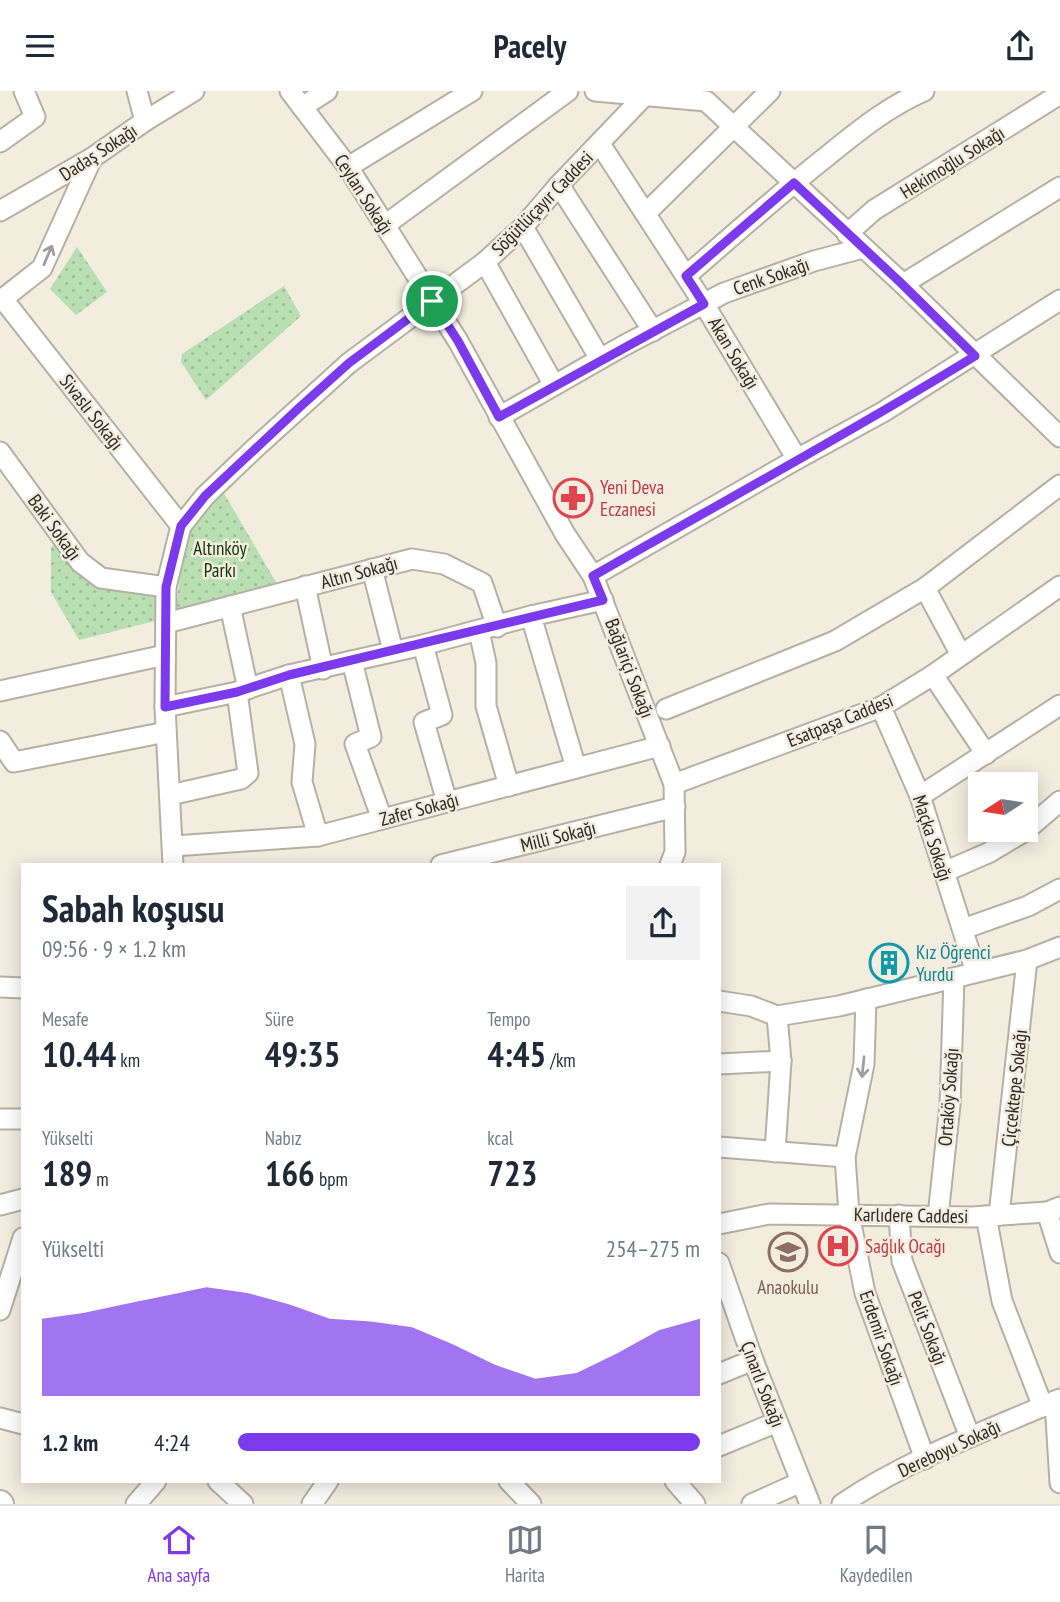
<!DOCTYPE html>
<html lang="tr">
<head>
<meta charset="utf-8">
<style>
  body { margin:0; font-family:"PT Sans Narrow",sans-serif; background:#f2f2f3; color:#1f2937; height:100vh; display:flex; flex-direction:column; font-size:26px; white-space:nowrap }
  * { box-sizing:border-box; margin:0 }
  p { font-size:23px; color:#747a83 }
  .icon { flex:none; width:38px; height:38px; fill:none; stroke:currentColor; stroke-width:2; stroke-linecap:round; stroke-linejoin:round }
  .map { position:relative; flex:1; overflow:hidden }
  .panel { position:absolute; left:21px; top:772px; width:700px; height:620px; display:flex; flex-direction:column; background:#fff; border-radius:0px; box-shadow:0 4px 18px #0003 }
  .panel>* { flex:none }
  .needle { width:46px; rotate:258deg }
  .tools { position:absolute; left:968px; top:681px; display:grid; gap:14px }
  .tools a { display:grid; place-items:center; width:70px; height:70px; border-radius:0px; background:#fff; box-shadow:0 4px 18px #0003; font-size:35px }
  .pin { position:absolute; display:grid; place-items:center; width:60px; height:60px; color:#fff; margin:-30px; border:4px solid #fff; border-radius:50%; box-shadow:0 2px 7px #0007 }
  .round { display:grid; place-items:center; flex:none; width:74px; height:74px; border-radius:0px; background:#f2f2f3 }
  .head { display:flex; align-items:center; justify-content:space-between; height:119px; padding:0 21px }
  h1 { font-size:38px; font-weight:700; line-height:52px }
  .figures { display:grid; grid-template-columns:repeat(3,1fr); gap:10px; height:119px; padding:7px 21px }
  .figures div { display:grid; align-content:center }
  .figures b { font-size:35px; font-weight:700 }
  .figures small { font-size:19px; font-weight:400 }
  .figures p { font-size:19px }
  .chart { height:196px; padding:14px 21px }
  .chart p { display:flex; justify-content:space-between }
  .chart svg { width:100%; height:126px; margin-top:7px; fill:#7c3aed; opacity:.7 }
  ul { padding:0 21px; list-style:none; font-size:23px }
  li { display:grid; grid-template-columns:112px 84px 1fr; align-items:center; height:52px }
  li i { height:18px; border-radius:9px; background:#7c3aed }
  header { display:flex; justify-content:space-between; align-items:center; height:91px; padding:0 21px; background:#fff; font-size:32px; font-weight:700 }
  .menu { display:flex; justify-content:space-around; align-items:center; height:98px; border-top:2px solid #e0e1e3; background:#fff; font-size:19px; color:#747a83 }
  .menu a { display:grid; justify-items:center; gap:4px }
  .menu .selected { color:#7c3aed }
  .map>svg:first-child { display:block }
  .park { fill:url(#park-dots) }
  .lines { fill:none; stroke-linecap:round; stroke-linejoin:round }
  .minor-casing { stroke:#b6b0a4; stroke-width:23 }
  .major-casing { stroke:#b6b0a4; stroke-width:28 }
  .minor { stroke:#fff; stroke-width:19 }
  .major { stroke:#fff; stroke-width:24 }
  .oneway { stroke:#a09e9c }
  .route-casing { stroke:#fff; stroke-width:14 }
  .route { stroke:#7c3aed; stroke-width:9 }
  .labels { text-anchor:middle; stroke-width:5; stroke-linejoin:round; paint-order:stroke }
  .street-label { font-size:19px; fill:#2b2824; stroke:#f3ede0 }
  .health-label { font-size:19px; fill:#be3a42; stroke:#f3ede0; text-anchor:start }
  .park-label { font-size:19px; fill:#0f3409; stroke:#f3ede0 }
  .culture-label { font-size:19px; fill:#0d838f; stroke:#f3ede0; text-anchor:start }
  .education-label { font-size:19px; fill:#785e54; stroke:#f3ede0 }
</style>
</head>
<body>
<header><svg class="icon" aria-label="menu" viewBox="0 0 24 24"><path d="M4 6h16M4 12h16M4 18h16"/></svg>Pacely<svg class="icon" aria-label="share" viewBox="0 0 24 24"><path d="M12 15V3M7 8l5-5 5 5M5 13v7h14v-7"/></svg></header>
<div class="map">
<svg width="1060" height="1413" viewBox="0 0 1060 1413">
  <defs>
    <pattern id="park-dots" width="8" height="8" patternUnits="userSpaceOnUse" patternTransform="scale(1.75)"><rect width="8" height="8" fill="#b8deb2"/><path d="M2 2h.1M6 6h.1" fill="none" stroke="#9ebe99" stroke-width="1.8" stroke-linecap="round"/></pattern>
  </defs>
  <rect width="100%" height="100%" fill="#f3ede0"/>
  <g class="park">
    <polygon points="77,156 107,201 76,224 50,198"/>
    <polygon points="284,195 301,225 206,309 181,271 182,263"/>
    <polygon points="222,399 277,493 176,518 186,439"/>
    <polygon points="59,449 80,478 159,500 159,529 79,549 51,501 51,456"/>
  </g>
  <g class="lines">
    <defs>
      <g id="minor">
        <polyline points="137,0 145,30"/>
        <polyline points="290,0 348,76 458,250 565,443 593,485 674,693 675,761 670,774"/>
        <polyline points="595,0 706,10 903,193 1060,346"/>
        <polyline points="302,16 327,0"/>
        <polyline points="0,51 35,26 24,0"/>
        <polyline points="600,53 704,213 797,368"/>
        <polyline points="348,76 472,0"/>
        <polyline points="559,94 653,240"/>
        <polyline points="0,120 92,67 145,30 194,0"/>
        <polyline points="646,122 770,0"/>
        <polyline points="385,134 568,0"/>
        <polyline points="523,136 600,268"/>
        <polyline points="847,143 874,119 1060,3"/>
        <polyline points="485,171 554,294"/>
        <path d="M686 185C732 145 778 104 826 66 857 41 887 16 924 0"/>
        <polyline points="903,193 1060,96"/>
        <polyline points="3,208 181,435"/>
        <polyline points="0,210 42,177 92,67"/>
        <polyline points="499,326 623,255 724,202 814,170 863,157"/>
        <polyline points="0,361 80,471 101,487 166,496"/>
        <polyline points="372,478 393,560"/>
        <polyline points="593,485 797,368 883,321 1060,209"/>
        <polyline points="305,495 323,578"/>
        <polyline points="925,497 961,564"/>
        <polyline points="230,515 248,598"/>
        <polyline points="531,525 576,677"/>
        <polyline points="166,532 412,468 444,473 482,492 497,536"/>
        <polyline points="479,540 486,572 486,615 509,695"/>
        <polyline points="423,554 442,624 424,631 447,711"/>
        <polyline points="352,570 371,646 355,653 382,728"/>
        <polyline points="289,584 305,653 302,691 318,745"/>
        <polyline points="933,584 986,663"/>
        <polyline points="0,600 165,564"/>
        <polyline points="165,616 237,601 289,584 423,554 531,525 603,509"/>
        <polyline points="881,616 920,705 976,881"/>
        <polyline points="666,618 835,550 925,497 1060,394"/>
        <polyline points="0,650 14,671 166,641"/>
        <polyline points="674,693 881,616 933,584 1060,495"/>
        <polyline points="170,704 241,688 248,682 237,601"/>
        <polyline points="920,705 1060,614"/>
        <polyline points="174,755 318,745 660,655"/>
        <polyline points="173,774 165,616 166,496 181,435 205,405 253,359 349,272 485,171 523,136 559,94 649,0"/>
        <polyline points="441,774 675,716"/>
        <polyline points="944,781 988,762 1025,740 1060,710"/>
        <polyline points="963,838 1028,815 1060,798"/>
        <polyline points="0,896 23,897"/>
        <polyline points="866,908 864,973 845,1066 849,1123 865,1202 925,1368"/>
        <polyline points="719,910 751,915 777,925 839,915 1027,869 1060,856"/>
        <polyline points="719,973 781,970"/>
        <polyline points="0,1028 23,1028"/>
        <polyline points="719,1056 845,1066"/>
        <polyline points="775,1061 781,970 777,925"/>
        <polyline points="0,1114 23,1108"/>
        <polyline points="1047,1121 1060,1162"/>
        <polyline points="899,1124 902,1170 970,1346"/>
        <polyline points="999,1124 1027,869"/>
        <polyline points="938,1125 950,1014 954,887"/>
        <polyline points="986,1125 1002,1210 1043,1316"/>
        <polyline points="719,1133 769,1123 972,1126 1047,1121 1060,1116"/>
        <polyline points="719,1172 753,1269 810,1413"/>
        <polyline points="0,1219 23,1147"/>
        <polyline points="719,1283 753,1269"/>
        <polyline points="1055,1310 1060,1392"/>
        <polyline points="0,1327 23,1333"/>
        <polyline points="719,1355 777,1331"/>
        <polyline points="218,1390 243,1413"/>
        <polyline points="509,1390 531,1413"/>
        <polyline points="675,1390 695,1413"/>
        <polyline points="136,1413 156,1390"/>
        <polyline points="312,1413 328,1390"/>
        <polyline points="752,1413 801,1391"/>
        <path d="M842 1413C908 1368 987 1340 1060 1308"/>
      </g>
      <polyline id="major" points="0,1412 1,1413"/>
    </defs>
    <use href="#minor" class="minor-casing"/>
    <use href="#major" class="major-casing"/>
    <use href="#minor" class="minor"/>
    <use href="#major" class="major"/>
  </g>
  <defs><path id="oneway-shaft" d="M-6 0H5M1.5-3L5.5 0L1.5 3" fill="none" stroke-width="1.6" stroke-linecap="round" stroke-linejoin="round" transform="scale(1.75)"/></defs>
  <g class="oneway">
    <use href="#oneway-shaft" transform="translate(48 164) rotate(-67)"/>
    <use href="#oneway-shaft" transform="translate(863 976) rotate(96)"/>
  </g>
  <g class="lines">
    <defs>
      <path id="route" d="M794 92 902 193 975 265C850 342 720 412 593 485L603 509 289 584 237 601 165 616 166 496 181 435 205 405 301 315 349 272 432 210 458 250 499 326 704 213 686 185Z"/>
    </defs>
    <use href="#route" class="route-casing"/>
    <use href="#route" class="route"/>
  </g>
  <defs>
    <symbol id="pharmacy-ring" viewBox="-11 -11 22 22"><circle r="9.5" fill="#f3ede0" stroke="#e0444e" stroke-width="1.5"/><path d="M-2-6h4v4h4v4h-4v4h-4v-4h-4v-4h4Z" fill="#e0444e"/></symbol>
    <symbol id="building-ring" viewBox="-11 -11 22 22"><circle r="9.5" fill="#f3ede0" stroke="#0f9aa8" stroke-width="1.5"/><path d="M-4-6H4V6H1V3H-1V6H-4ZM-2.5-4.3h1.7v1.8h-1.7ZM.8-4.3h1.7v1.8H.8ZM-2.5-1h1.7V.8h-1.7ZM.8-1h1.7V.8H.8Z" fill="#0f9aa8"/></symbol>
    <symbol id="hospital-ring" viewBox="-11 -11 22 22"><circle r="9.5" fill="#f3ede0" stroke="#e0444e" stroke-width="1.5"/><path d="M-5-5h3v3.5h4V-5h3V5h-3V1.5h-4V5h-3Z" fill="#e0444e"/></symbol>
    <symbol id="school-ring" viewBox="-11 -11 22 22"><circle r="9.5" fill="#f3ede0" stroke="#8d6e63" stroke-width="1.5"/><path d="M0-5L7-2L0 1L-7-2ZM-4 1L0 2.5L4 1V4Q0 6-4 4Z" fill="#8d6e63"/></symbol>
  </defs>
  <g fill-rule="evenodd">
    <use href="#pharmacy-ring" x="551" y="385" width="44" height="44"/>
    <use href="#building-ring" x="867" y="850" width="44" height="44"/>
    <use href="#hospital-ring" x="816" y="1133" width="44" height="44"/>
    <use href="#school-ring" x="766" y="1139" width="44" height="44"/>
  </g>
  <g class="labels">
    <g class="street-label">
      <text transform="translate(98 61) rotate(-33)" y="7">Dadaş Sokağı</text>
      <text transform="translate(952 71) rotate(-32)" y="7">Hekimoğlu Sokağı</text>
      <text transform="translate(364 103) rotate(57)" y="7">Ceylan Sokağı</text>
      <text transform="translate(542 112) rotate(-46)" y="7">Söğütlüçayır Caddesi</text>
      <text transform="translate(771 185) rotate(-19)" y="7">Cenk Sokağı</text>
      <text transform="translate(734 262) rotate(59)" y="7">Akan Sokağı</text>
      <text transform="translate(92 321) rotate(52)" y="7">Sivaslı Sokağı</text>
      <text transform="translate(55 436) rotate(54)" y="7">Baki Sokağı</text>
      <text transform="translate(359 481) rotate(-15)" y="7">Altın Sokağı</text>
      <text transform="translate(630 577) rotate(69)" y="7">Bağlariçi Sokağı</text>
      <text transform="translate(840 629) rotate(-22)" y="7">Esatpaşa Caddesi</text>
      <text transform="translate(419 718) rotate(-15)" y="7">Zafer Sokağı</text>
      <text transform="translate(558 745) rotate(-14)" y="7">Milli Sokağı</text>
      <text transform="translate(933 747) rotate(72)" y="7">Maçka Sokağı</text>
      <text transform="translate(1014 997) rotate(-84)" y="7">Çiçcektepe Sokağı</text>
      <text transform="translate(948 1006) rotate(-86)" y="7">Ortaköy Sokağı</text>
      <text transform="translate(911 1124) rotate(1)" y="7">Karlıdere Caddesi</text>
      <text transform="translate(928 1237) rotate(69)" y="7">Pelit Sokağı</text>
      <text transform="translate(882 1247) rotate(71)" y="7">Erdemir Sokağı</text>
      <text transform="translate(763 1293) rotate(69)" y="7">Çınarlı Sokağı</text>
      <text transform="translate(949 1357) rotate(-25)" y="7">Dereboyu Sokağı</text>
    </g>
    <g class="health-label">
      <text x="600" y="403">Yeni Deva<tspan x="600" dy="22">Eczanesi</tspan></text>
      <text x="865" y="1162">Sağlık Ocağı</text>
    </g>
    <g class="park-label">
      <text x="220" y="464">Altınköy<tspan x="220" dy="22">Parkı</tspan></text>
    </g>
    <g class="culture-label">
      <text x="916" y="868">Kız Öğrenci<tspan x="916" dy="22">Yurdu</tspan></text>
    </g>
    <g class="education-label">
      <text x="788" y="1203">Anaokulu</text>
    </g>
  </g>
</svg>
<div class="tools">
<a><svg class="needle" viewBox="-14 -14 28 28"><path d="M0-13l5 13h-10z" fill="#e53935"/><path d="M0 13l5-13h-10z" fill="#747a83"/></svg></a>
</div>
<div class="pin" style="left:432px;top:210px;background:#1e9e55"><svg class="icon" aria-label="arrive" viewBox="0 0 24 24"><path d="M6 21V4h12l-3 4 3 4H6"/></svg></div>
<section class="panel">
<div class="head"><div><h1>Sabah koşusu</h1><p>09:56 · 9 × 1.2 km</p></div><a class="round"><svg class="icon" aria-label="share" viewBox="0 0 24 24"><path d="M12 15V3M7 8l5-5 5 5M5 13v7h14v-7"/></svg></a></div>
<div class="figures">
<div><p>Mesafe</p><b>10.44<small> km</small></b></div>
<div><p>Süre</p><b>49:35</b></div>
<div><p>Tempo</p><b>4:45<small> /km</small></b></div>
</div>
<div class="figures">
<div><p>Yükselti</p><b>189<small> m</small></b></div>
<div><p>Nabız</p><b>166<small> bpm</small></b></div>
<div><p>kcal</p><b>723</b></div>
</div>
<div class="chart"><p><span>Yükselti</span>254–275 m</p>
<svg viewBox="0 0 160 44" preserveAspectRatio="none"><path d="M0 44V17L10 15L20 12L30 9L40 6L50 8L60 12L70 17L80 18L90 20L100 26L110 33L120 38L130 36L140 29L150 21L160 17V44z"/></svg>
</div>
<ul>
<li><b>1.2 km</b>4:24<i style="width:100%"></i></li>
</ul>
</section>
</div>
<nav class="menu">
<a class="selected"><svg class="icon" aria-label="home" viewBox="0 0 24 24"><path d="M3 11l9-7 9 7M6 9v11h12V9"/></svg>Ana sayfa</a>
<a><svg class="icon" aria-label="map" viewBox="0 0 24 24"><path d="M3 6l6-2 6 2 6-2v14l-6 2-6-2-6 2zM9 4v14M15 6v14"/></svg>Harita</a>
<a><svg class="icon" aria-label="saved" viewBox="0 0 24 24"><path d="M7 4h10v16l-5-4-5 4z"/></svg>Kaydedilen</a>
</nav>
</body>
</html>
